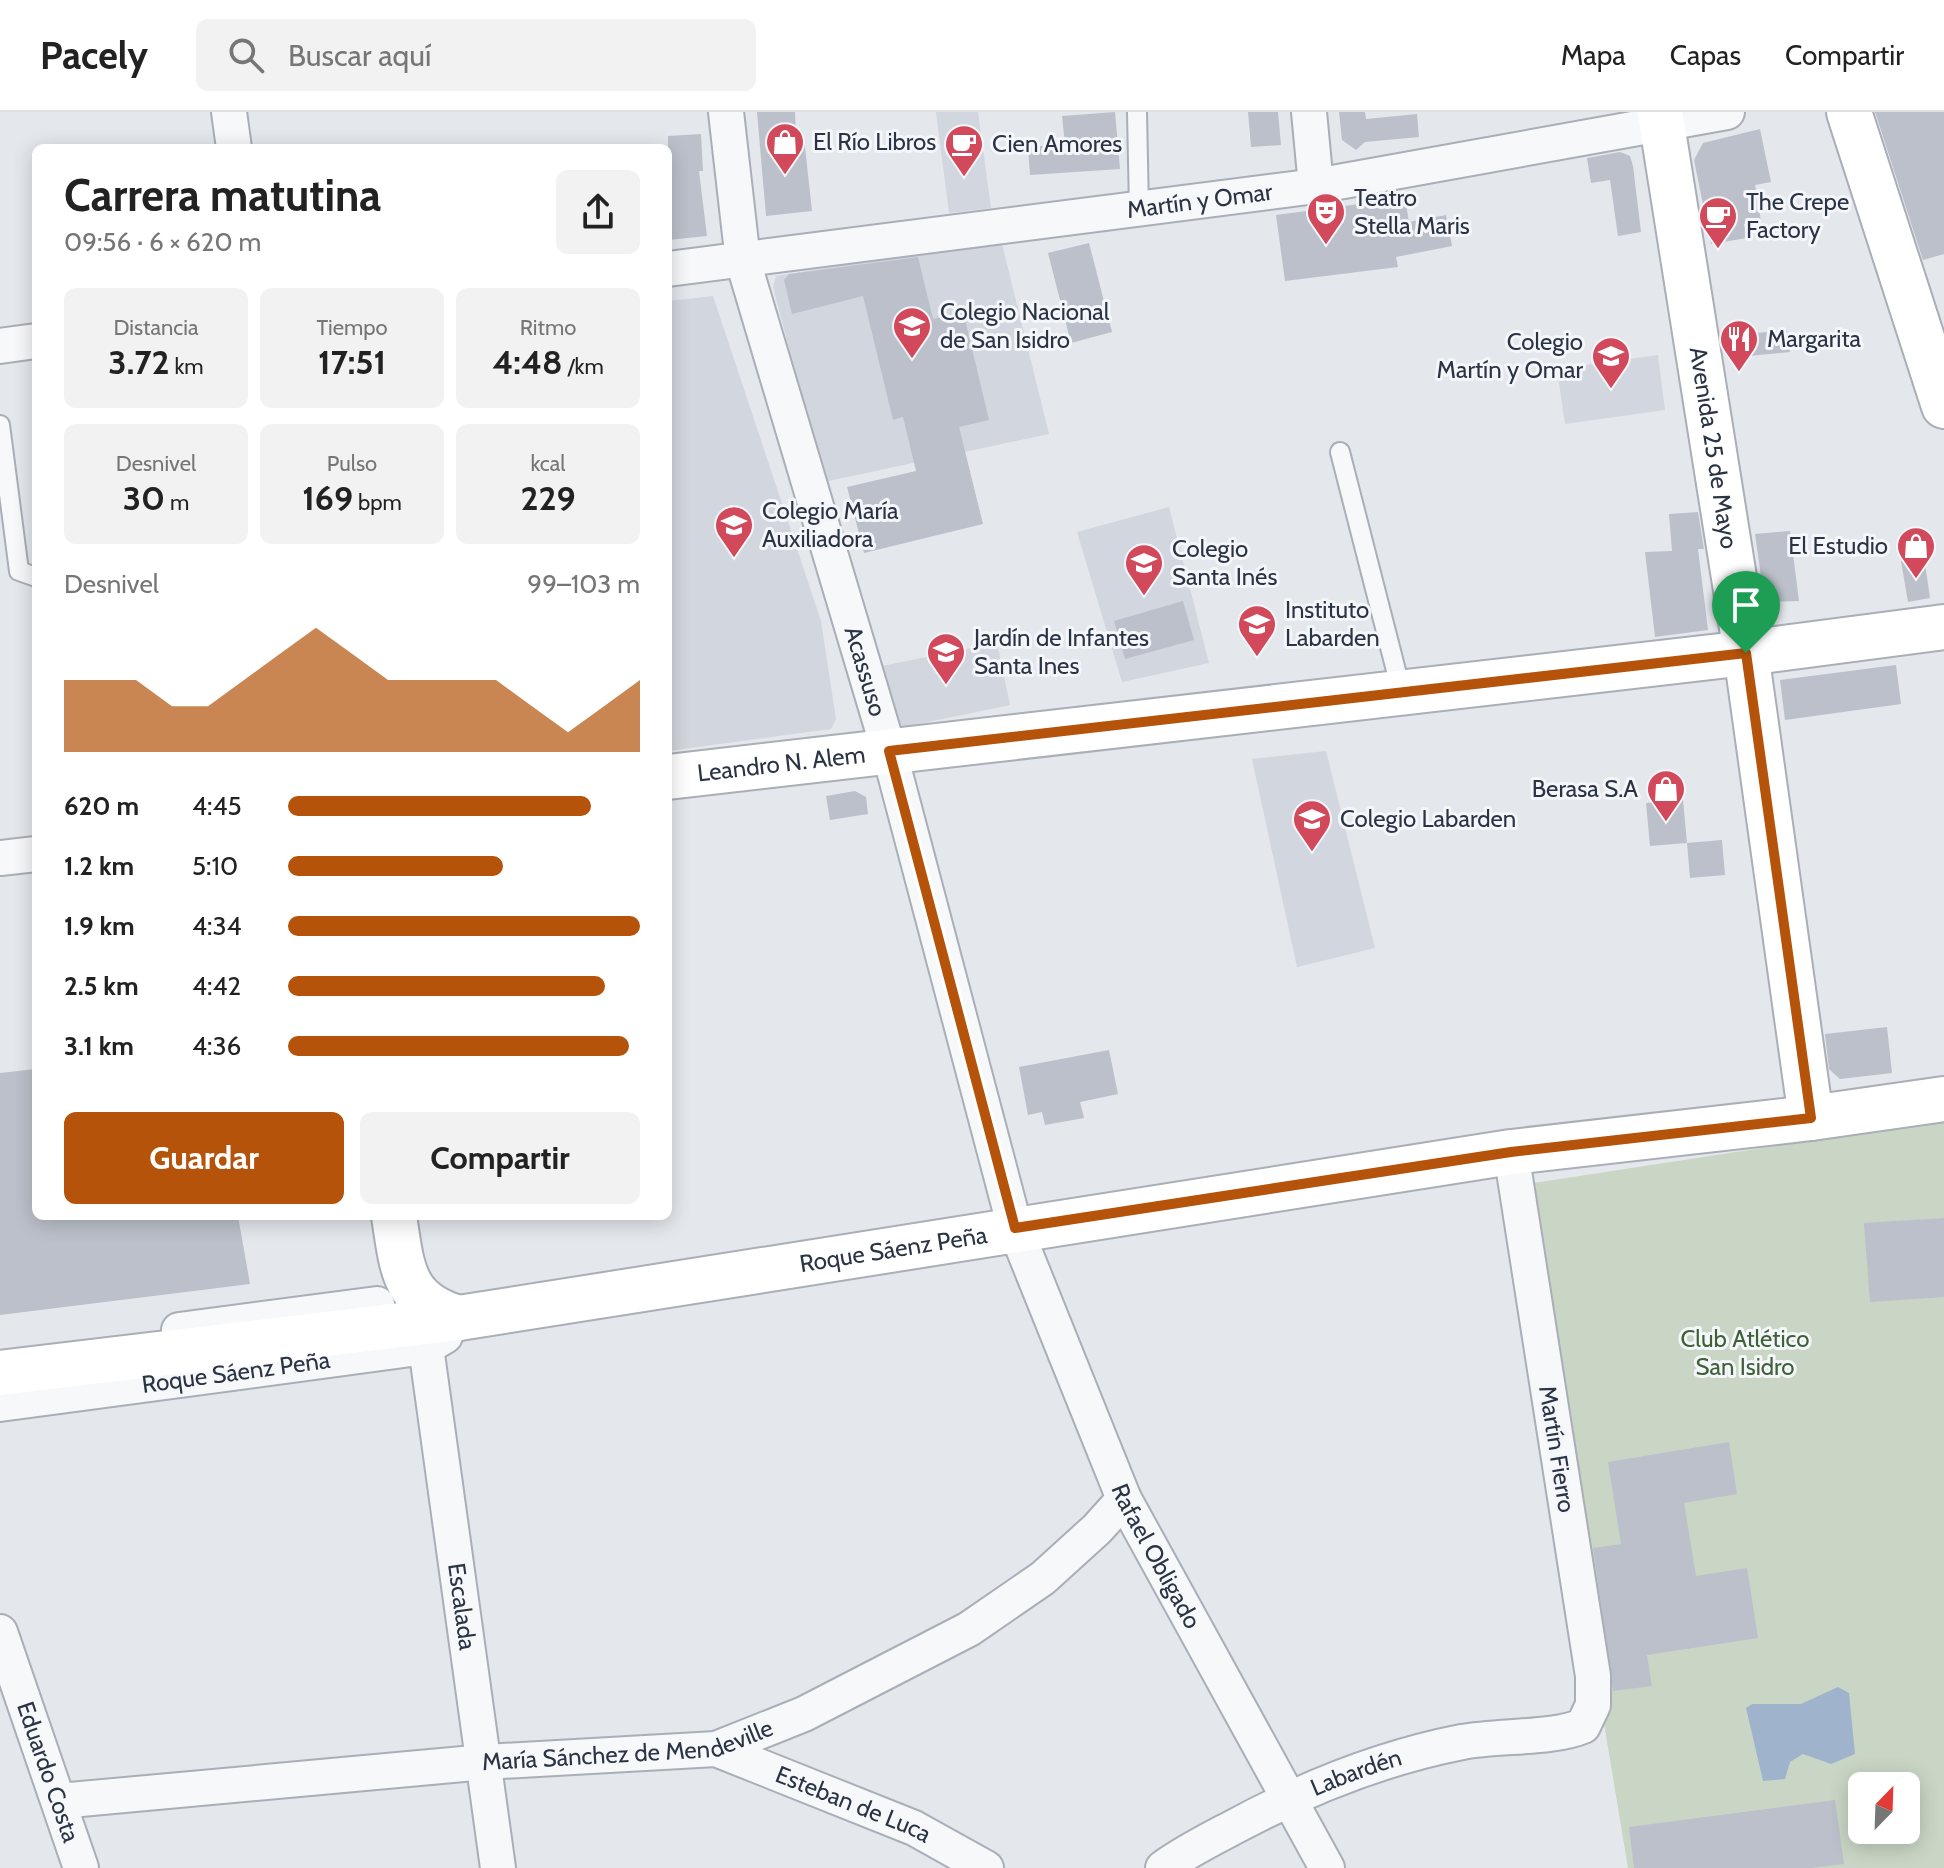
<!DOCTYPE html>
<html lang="es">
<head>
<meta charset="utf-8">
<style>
  body { margin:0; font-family:Cabin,sans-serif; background:#f2f2f2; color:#222; height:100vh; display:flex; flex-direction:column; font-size:30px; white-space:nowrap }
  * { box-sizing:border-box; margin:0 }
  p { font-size:26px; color:#767676 }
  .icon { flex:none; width:44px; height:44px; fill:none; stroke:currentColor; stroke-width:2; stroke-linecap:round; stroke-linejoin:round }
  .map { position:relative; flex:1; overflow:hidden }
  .side { position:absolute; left:32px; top:32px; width:640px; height:1076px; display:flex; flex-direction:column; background:#fff; border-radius:12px; box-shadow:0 4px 20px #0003 }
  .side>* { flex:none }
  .needle { width:52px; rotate:23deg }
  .buttons { position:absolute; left:1848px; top:1660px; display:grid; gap:16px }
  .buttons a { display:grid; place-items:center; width:72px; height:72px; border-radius:12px; background:#fff; box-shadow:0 4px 20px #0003; font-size:40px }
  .pin { position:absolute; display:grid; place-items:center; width:68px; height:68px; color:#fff; margin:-82px -34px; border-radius:50% 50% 50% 0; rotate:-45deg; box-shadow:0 0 8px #0007 }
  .pin .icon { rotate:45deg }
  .round { display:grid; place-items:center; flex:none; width:84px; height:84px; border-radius:12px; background:#f2f2f2 }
  .overview { display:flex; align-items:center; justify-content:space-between; height:136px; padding:0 32px }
  h1 { font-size:44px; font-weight:700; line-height:60px }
  .stats { display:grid; grid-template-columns:repeat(3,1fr); gap:12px; height:136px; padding:8px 32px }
  .stats div { display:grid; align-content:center; border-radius:12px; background:#f2f2f2; text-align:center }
  .stats b { font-size:34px; font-weight:700 }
  .stats small { font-size:22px; font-weight:400 }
  .stats p { font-size:22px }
  .chart { height:224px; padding:16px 32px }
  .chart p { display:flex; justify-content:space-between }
  .chart svg { width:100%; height:144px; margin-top:8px; fill:#b45309; opacity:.7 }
  .action { display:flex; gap:16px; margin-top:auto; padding:16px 32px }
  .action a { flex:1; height:92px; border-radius:12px; background:#b45309; color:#fff; font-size:32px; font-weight:700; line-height:92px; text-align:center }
  .action a+a { background:#f2f2f2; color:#222 }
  ul { padding:0 32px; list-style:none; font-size:26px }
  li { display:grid; grid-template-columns:128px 96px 1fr; align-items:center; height:60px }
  li i { height:20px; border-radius:10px; background:#b45309 }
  header { display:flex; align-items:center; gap:48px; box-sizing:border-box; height:112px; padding:0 40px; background:#fff; border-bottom:2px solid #e0e0e0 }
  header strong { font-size:38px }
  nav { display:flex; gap:44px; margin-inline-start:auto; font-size:28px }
  .search { width:560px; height:72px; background:#f2f2f2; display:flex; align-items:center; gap:20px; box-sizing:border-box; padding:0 28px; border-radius:12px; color:#767676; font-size:30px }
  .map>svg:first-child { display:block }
  .built { fill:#d2d6de }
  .green { fill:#c9d6c5; fill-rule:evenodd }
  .water { fill:#9fb4cc }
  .building { fill:#bbc0ca }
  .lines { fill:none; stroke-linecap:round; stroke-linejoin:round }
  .service-casing { stroke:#a9aeb7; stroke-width:22 }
  .minor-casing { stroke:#a9aeb7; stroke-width:38 }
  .secondary-casing { stroke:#a9aeb7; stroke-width:48 }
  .service { stroke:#f7f8fa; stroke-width:18 }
  .minor { stroke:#f7f8fa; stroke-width:34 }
  .secondary { stroke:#fff; stroke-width:44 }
  .route-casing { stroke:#fff; stroke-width:16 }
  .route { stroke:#b45309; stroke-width:10 }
  .labels { text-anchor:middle; stroke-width:6; stroke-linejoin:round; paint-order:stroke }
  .poi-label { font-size:24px; fill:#2b3445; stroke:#f4f6f9; text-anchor:start }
  .street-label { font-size:24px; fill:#2b3445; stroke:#f4f6f9 }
  .park-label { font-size:24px; fill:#3f6138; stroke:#f4f6f9 }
</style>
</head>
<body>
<header>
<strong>Pacely</strong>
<div class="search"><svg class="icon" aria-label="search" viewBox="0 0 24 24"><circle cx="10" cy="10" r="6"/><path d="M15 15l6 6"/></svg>Buscar aquí</div>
<nav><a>Mapa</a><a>Capas</a><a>Compartir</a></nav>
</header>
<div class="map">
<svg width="1944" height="1756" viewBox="0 0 1944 1756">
  <rect width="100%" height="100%" fill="#e4e7ec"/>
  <g class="built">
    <polygon points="936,0 978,0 991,96 949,101"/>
    <polygon points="1001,128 1049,322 824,370 773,175 776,164"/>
    <polygon points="713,184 821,509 836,607 831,617 668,639 668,189"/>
    <polygon points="1658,243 1665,298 1565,312 1557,257"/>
    <polygon points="1169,395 1209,551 1122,570 1077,420"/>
    <polygon points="997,531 1010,593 894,617 882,554"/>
    <polygon points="1326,639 1375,836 1297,855 1252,647"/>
  </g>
  <path class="green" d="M1944 1008V1756H1628L1515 1074ZM1862 1674H1906V1718H1862Z"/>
  <polygon class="water" points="1838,1575 1849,1581 1855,1642 1831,1652 1803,1642 1790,1650 1785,1667 1763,1669 1746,1596 1752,1592 1801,1592"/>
  <g class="building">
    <polygon points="757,0 795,0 796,27 804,26 812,99 766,104"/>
    <polygon points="1115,0 1120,57 1030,63 1028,35 1065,32 1062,4"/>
    <polygon points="1248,0 1278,0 1281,33 1251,35"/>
    <polygon points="1339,0 1365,0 1366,7 1417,2 1419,25 1365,30 1356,38 1342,28"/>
    <polygon points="1875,0 1944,0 1944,142 1923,148"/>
    <polygon points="1760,17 1771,70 1755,73 1761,109 1744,112 1747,126 1711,132 1694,48 1703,31"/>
    <polygon points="701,22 703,59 699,59 707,124 668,128 668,24"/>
    <polygon points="1620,40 1630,44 1633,54 1641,120 1618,124 1610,68 1591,71 1587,46"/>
    <polygon points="1405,86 1409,110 1446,103 1452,134 1396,145 1398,155 1285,169 1276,103"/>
    <polygon points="1089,131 1112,220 1071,231 1048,141"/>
    <polygon points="918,145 933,207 963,199 989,308 959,315 983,412 864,441 847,375 916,359 903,305 893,308 863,184 792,202 784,168 789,162"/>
    <polygon points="1787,218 1790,240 1727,246 1725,224"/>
    <polygon points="1698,400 1704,437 1698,437 1708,518 1655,525 1645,440 1672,439 1669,402"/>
    <polygon points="1790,419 1799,489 1773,490 1764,486 1755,422"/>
    <polygon points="1924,445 1930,486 1908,490 1901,449"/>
    <polygon points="1183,489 1194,528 1125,547 1114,509"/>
    <polygon points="1896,553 1901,592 1785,608 1780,568"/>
    <polygon points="855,679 866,685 868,702 830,708 826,684"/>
    <polygon points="1683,688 1687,731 1650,734 1646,691"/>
    <polygon points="1722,728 1725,763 1690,766 1687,731"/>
    <polygon points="1887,915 1892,961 1840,967 1829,957 1825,922"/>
    <polygon points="1109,938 1118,982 1080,990 1084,1006 1045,1013 1042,1000 1028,1003 1019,955"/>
    <polygon points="36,957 36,1104 238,1104 250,1172 0,1203 0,961"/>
    <polygon points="1944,1106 1944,1185 1870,1190 1864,1111"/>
    <polygon points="1729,1330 1737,1382 1684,1391 1696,1464 1747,1456 1758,1526 1647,1543 1652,1574 1613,1579 1593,1436 1621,1432 1608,1350"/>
    <polygon points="1835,1688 1844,1752 1811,1756 1634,1756 1629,1715"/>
  </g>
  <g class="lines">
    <defs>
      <g id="service">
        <polyline points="1137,0 1139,97"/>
        <polyline points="0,313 19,459 36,465"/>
        <polyline points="1340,340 1401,578"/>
      </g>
      <g id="minor">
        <polyline points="229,0 234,36"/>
        <path id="s1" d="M726 0 743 149 889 639 1015 1116 1124 1387 1327 1756"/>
        <polyline points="1309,0 1316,74"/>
        <path id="s2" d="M668 157 1316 74 1727 0"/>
        <polyline points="0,234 36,229"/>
        <polyline points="0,746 36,742"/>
        <polyline points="179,1218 377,1192"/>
        <path id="s3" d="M426 1235 498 1756"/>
        <path id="s4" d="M0 1292 426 1235 445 1224"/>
        <path id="s5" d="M0 1520 81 1756"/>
        <path id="s6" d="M716 1637 914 1716 986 1756"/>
        <path id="s7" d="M59 1689 485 1650 716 1637 804 1602 969 1517 1043 1466 1097 1417 1124 1387"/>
        <path id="s8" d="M1163 1756C1185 1740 1209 1728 1232 1716 1306 1676 1380 1646 1462 1630 1499 1623 1552 1627 1583 1614L1593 1593V1564L1511 1040"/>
      </g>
      <g id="secondary">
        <path id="s9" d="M1660 0 1746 541 1811 1006"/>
        <polyline points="1849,0 1944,294"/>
        <path id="s10" d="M668 665 1746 541 1944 515"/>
        <path d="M394 1104C402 1155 402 1190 459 1206"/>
        <path id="s11" d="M0 1261 459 1206 1511 1040 1811 1006 1944 987"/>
      </g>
    </defs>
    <use href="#service" class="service-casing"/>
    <use href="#minor" class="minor-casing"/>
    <use href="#secondary" class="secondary-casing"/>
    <use href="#service" class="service"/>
    <use href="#minor" class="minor"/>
    <use href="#secondary" class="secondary"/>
  </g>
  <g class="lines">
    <defs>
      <polygon id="route" points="1746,541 1811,1006 1511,1040 1015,1116 889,639"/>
    </defs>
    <use href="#route" class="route-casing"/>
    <use href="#route" class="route"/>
  </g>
  <defs>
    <symbol id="shop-pin" viewBox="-11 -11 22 30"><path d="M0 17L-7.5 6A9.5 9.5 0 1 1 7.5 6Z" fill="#d1495b" stroke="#f4f6f9"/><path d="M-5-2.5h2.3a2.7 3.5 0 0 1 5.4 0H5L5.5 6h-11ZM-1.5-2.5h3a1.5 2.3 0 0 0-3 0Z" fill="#fff"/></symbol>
    <symbol id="cafe-pin" viewBox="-11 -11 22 30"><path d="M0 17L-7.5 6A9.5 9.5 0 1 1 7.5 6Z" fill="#d1495b" stroke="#f4f6f9"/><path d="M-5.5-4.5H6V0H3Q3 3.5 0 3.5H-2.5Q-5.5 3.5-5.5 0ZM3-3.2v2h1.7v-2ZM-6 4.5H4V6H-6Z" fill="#fff"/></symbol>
    <symbol id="theatre-pin" viewBox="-11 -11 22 30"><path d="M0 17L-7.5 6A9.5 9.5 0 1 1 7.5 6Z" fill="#d1495b" stroke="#f4f6f9"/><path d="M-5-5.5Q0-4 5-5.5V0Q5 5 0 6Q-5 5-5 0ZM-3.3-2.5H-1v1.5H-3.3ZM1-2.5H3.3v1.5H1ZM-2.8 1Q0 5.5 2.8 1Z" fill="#fff"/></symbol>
    <symbol id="university-pin" viewBox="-11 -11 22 30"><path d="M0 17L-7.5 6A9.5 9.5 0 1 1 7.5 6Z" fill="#d1495b" stroke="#f4f6f9"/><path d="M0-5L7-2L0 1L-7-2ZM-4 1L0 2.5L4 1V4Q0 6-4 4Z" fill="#fff"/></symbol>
    <symbol id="restaurant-pin" viewBox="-11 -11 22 30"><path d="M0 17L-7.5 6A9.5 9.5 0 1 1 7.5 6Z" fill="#d1495b" stroke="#f4f6f9"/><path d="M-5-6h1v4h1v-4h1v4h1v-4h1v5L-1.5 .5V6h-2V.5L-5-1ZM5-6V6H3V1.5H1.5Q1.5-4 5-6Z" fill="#fff"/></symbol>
    <symbol id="school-pin" viewBox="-11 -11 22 30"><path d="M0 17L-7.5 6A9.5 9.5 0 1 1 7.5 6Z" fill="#d1495b" stroke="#f4f6f9"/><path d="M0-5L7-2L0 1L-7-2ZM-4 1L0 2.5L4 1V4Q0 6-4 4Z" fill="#fff"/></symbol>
  </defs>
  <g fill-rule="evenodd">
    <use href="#shop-pin" x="763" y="8" width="44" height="60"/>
    <use href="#cafe-pin" x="942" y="10" width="44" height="60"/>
    <use href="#theatre-pin" x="1304" y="78" width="44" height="60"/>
    <use href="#cafe-pin" x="1696" y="82" width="44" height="60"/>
    <use href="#university-pin" x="890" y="192" width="44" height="60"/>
    <use href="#restaurant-pin" x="1717" y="205" width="44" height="60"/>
    <use href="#school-pin" x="1589" y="222" width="44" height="60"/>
    <use href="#school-pin" x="712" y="391" width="44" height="60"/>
    <use href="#shop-pin" x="1894" y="412" width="44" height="60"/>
    <use href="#school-pin" x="1122" y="429" width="44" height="60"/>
    <use href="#school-pin" x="1235" y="490" width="44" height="60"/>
    <use href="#school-pin" x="924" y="518" width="44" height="60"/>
    <use href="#shop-pin" x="1644" y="655" width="44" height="60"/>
    <use href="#school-pin" x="1290" y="685" width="44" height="60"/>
  </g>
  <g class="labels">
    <g class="poi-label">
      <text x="813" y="38">El Río Libros</text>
      <text x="992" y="40">Cien Amores</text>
      <text x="1354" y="94">Teatro<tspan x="1354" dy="28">Stella Maris</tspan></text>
      <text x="1746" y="98">The Crepe<tspan x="1746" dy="28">Factory</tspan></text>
      <text x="940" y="208">Colegio Nacional<tspan x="940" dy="28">de San Isidro</tspan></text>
      <text x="1767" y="235">Margarita</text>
      <text x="1583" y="238" text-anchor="end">Colegio<tspan x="1583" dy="28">Martín y Omar</tspan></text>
      <text x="762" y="407">Colegio María<tspan x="762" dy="28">Auxiliadora</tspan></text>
      <text x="1888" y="442" text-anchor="end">El Estudio</text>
      <text x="1172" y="445">Colegio<tspan x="1172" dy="28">Santa Inés</tspan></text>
      <text x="1285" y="506">Instituto<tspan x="1285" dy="28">Labarden</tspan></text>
      <text x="974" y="534">Jardín de Infantes<tspan x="974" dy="28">Santa Ines</tspan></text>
      <text x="1638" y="685" text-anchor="end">Berasa S.A</text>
      <text x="1340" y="715">Colegio Labarden</text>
    </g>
    <g class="street-label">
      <text dy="8" stroke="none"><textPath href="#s2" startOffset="536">Martín y Omar</textPath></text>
      <text dy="8" stroke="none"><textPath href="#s9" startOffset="340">Avenida 25 de Mayo</textPath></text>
      <text dy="8" stroke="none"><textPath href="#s1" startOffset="578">Acassuso</textPath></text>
      <text dy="8" stroke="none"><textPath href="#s10" startOffset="114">Leandro N. Alem</textPath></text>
      <text dy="8" stroke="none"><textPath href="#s11" startOffset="902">Roque Sáenz Peña</textPath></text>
      <text dy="8" stroke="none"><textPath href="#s4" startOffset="238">Roque Sáenz Peña</textPath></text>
      <text transform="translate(1557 1337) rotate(81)" y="8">Martín Fierro</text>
      <text dy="8" stroke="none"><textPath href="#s1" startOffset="1512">Rafael Obligado</textPath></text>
      <text dy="8" stroke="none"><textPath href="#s3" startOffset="262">Escalada</textPath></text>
      <text dy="8" stroke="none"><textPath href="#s7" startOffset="572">María Sánchez de Mendeville</textPath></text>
      <text dy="8" stroke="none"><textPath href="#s5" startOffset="148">Eduardo Costa</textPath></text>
      <text dy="8" stroke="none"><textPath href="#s8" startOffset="216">Labardén</textPath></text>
      <text dy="8" stroke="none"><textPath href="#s6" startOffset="148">Esteban de Luca</textPath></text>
    </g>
    <g class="park-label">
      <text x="1745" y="1235">Club Atlético<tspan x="1745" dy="28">San Isidro</tspan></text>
    </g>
  </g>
</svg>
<div class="buttons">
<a><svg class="needle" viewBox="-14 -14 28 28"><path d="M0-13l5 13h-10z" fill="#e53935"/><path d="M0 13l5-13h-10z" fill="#767676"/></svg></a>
</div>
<div class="pin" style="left:1746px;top:541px;background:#1e9e55"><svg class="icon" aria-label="arrive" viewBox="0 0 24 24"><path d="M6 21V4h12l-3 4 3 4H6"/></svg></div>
<section class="side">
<div class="overview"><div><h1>Carrera matutina</h1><p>09:56 · 6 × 620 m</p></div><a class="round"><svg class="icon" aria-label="share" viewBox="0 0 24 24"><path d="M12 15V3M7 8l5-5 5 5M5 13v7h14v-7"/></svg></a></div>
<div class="stats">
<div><p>Distancia</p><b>3.72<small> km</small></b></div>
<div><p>Tiempo</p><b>17:51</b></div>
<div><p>Ritmo</p><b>4:48<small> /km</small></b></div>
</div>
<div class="stats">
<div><p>Desnivel</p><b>30<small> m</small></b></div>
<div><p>Pulso</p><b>169<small> bpm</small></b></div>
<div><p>kcal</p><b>229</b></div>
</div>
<div class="chart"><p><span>Desnivel</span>99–103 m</p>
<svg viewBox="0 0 160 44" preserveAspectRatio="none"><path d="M0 44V22L10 22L20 22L30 30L40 30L50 22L60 14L70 6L80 14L90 22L100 22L110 22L120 22L130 30L140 38L150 30L160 22V44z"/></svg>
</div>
<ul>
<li><b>620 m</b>4:45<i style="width:86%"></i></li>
<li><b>1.2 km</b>5:10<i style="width:61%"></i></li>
<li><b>1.9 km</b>4:34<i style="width:100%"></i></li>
<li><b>2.5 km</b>4:42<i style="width:90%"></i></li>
<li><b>3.1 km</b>4:36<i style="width:97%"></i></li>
</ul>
<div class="action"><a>Guardar</a><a>Compartir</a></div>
</section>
</div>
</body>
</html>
